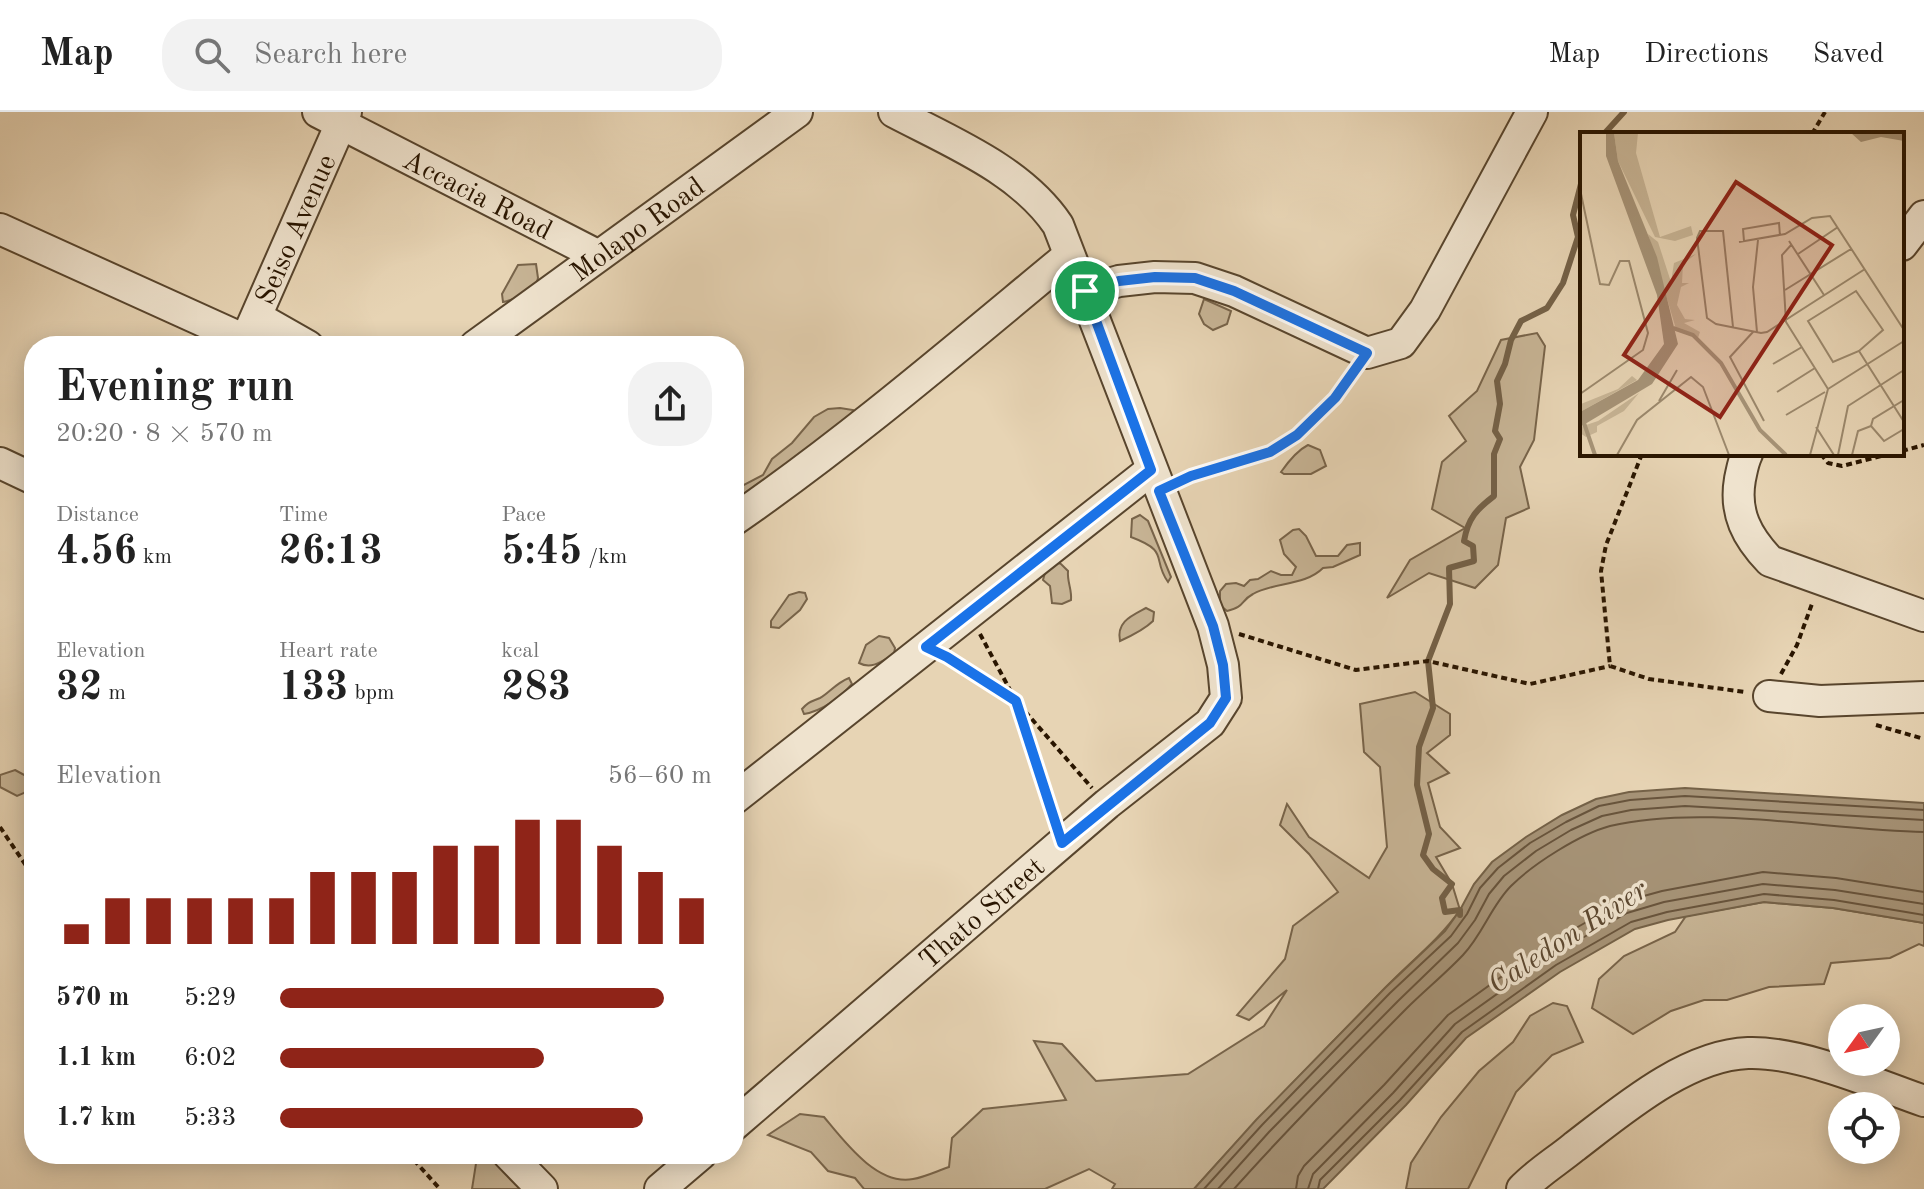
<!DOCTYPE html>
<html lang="en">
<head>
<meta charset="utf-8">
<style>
  body { margin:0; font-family:"Old Standard TT",serif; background:#f2f2f2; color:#222; height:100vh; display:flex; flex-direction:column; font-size:30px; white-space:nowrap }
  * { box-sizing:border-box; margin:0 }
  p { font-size:26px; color:#767676 }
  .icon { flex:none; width:44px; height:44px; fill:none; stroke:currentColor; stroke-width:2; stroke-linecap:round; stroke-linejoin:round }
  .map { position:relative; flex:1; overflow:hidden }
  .side { position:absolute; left:24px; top:224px; width:720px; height:828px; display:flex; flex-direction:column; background:#fff; border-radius:32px; box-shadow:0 4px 20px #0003 }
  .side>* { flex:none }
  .needle { width:52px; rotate:237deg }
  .fabs { position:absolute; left:1828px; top:892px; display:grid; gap:16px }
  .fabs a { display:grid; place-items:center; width:72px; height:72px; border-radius:50%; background:#fff; box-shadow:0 4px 20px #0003; font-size:40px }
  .pin { position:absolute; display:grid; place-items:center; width:68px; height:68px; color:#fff; margin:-34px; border:4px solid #fff; border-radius:50%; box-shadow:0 2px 8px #0007 }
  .round { display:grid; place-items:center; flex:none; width:84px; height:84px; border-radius:32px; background:#f2f2f2 }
  .overview { display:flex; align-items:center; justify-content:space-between; height:136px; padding:0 32px }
  h1 { font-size:44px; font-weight:600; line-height:60px }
  .stats { display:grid; grid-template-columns:repeat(3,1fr); gap:12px; height:136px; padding:8px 32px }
  .stats div { display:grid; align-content:center }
  .stats b { font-size:40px; font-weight:600 }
  .stats small { font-size:22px; font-weight:400 }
  .stats p { font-size:22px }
  .chart { height:224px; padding:16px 32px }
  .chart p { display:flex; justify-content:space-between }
  .chart svg { width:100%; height:144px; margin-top:8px; stroke:#8f2418; stroke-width:6 }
  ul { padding:0 32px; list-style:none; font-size:26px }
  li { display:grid; grid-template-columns:128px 96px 1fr; align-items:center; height:60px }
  li i { height:20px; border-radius:10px; background:#8f2418 }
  header { display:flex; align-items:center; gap:48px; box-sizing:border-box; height:112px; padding:0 40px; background:#fff; border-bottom:2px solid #e0e0e0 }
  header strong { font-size:38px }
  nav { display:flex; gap:44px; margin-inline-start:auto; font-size:28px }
  .search { width:560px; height:72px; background:#f2f2f2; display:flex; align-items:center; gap:20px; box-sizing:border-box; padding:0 28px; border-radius:32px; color:#767676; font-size:30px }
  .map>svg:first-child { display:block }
  .green { fill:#c7b495; stroke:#78644a; stroke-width:2 }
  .water { fill:#a69377; stroke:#746147; stroke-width:2 }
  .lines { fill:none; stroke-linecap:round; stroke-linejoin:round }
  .shore { stroke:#68543c; stroke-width:2 }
  .stream { stroke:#746147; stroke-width:6 }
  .minor-casing { stroke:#58452d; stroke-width:34 }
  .path { stroke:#291500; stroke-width:4; stroke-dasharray:6 4; stroke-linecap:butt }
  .minor { stroke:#efe3ce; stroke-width:30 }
  .route-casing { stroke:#fff; stroke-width:16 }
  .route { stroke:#1a73e8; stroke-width:10 }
  .labels { text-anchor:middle; stroke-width:7; stroke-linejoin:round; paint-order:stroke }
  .street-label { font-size:28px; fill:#291500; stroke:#efe3ce }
  .water-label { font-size:30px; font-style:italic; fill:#5b4730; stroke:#efe3ce }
  .inset-river { fill:none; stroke:#a69377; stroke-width:4 }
  .inset-road { fill:none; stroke:#9b886c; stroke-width:2 }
  .view { fill:#8f2418; fill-opacity:0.15; stroke:#8f2418; stroke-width:4 }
  .inset-edge { fill:none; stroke:#291500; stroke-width:4 }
</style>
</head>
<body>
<header>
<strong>Map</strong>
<div class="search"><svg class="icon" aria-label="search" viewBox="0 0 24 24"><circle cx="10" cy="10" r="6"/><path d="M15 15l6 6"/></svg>Search here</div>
<nav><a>Map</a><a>Directions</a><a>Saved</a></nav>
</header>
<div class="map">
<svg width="1924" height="1077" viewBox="0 0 1924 1077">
  <rect width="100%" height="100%" fill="#e7d4b4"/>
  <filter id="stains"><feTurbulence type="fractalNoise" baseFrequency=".0025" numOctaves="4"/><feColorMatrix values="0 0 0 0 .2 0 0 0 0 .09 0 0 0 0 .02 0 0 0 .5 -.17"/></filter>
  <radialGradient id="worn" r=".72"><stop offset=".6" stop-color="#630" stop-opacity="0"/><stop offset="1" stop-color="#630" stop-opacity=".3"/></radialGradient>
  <g class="green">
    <path d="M536 152 538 166 536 173C529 178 512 189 503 190L502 182 518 153Z"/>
    <polygon points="1204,187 1231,199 1227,212 1213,218 1204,212 1199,202"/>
    <polygon points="1537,221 1545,234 1534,328 1520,355 1529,396 1506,406 1498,453 1475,476 1429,461 1387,486 1410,448 1465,416 1432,397 1442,350 1466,329 1449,304 1477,279 1501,228"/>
    <polygon points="840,296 853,298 851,308 734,400 734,378 763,363 772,347 792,331 814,305 828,297"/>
    <path d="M1308 333 1320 338 1326 354 1311 362H1284L1281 360C1288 350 1298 338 1308 333Z"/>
    <path d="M1140 403 1148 409 1171 465 1168 470C1151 446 1171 440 1131 425L1132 407Z"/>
    <path d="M1299 417 1306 424 1316 444H1338L1347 433 1360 431V443L1333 455 1323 456C1305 474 1274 470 1253 482 1240 489 1245 495 1227 499L1220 493V479L1226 472 1236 471 1244 474 1250 468 1258 467 1271 459 1281 463H1292L1296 455 1284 442 1280 428 1293 418Z"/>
    <path d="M1055 449 1061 452 1068 459C1067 470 1072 477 1071 488L1062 492 1052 491 1050 474 1043 468 1046 457Z"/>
    <polygon points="799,480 805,481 807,487 800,498 779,516 771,515 771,509 789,483"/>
    <path d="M1146 496 1154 500 1153 509C1145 517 1131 524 1120 529 1116 510 1131 504 1146 496Z"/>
    <path d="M879 524 889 526 895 536 894 542C882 549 872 558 859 551L866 533Z"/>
    <path d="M849 566 852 572C840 586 822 599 804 602L802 597C809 589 811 590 820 586 828 582 836 571 849 566Z"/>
    <path d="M1415 580 1450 602V623L1427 641 1449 661 1428 671 1440 715 1460 736 1436 745 1452 772 1460 798C1438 829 1410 850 1384 877 1320 943 1255 1008 1194 1077H1112L1115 1072 1089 1057 1045 1077H864L855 1066 828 1059 811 1040 768 1023 800 1002 824 1005C844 1029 877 1074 913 1067 925 1065 937 1059 949 1055L952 1026 983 997 1066 988 1034 929 1062 932 1096 969 1188 962 1264 914 1287 878 1249 908 1237 903 1285 847 1293 814 1338 780 1309 742 1280 713 1287 692 1309 725 1369 766 1387 735 1380 655 1364 640 1360 592Z"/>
    <polygon points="15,658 28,665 31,674 24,681 17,684 0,675 0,663"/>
    <polygon points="1764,790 1833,796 1924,811 1924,834 1919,832 1890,846 1831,851 1824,872 1769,875 1727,888 1704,888 1671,899 1633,922 1592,896 1599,867 1624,844 1675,820 1686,804"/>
    <polygon points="1553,891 1567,894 1583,930 1552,943 1516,980 1468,1077 1406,1077 1411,1051 1441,1005 1479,959 1513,930 1530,904"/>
    <polygon points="482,1042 500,1042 522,1077 472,1077 477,1045"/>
  </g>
  <polygon class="water" points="1685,676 1924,691 1924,811 1833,796 1764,790 1668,808 1635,817 1560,860 1466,926 1406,993 1323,1077 1194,1077 1256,1008 1385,876 1445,819 1460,798 1474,772 1492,750 1526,725 1562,703 1596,687 1629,680"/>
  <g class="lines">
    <g class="shore">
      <polyline points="1204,1077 1262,1013 1390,881 1451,824 1467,802 1480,776 1498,756 1530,731 1566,710 1599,694 1630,688 1685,684 1924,698"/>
      <polyline points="1218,1077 1269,1020 1398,889 1458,831 1475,808 1489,782 1504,764 1536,739 1571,718 1602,704 1631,698 1685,694 1924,708"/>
      <path d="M1234 1077C1289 1015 1348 956 1406 897 1424 879 1445 862 1463 843 1483 822 1491 794 1511 774 1533 752 1580 722 1610 714 1704 692 1826 718 1924 720"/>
      <polyline points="1296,1077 1298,1064 1304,1054 1384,973 1448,903 1544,834 1622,790 1662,779 1763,760 1836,766 1924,780"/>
      <polyline points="1308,1077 1313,1062 1393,981 1455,912 1550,844 1627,801 1664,790 1763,772 1835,778 1924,792"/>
      <polyline points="1318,1077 1320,1068 1400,988 1462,920 1556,853 1631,810 1667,800 1764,782 1834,788 1924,803"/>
    </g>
    <g class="stream">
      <polyline points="1604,22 1624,0"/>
      <path d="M1460 803V798L1445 800 1442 786 1452 772 1433 757 1423 743 1429 722 1417 673 1419 635 1433 596 1428 549 1450 492 1449 456 1474 449 1473 434 1464 429C1468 406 1477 397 1494 384V342L1500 327 1495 319 1500 292 1497 269 1505 252 1511 228 1521 209 1547 196 1563 171 1578 125 1573 103 1582 68"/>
    </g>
    <defs>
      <g id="minor">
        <path id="s1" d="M318 0 597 143"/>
        <polyline points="0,117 245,228"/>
        <polyline points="1902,133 1924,104"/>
        <polyline points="1085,179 1119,169 1155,165 1195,166 1234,179 1367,241 1401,231 1425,198 1532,0"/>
        <polyline points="257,205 308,234"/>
        <path id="s2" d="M243 234 346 0"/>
        <path id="s3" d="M475 234 797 0"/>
        <path d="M1747 342C1743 350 1742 358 1740 367 1734 401 1747 425 1770 449L1924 504"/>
        <polyline points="0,351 34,367"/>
        <path d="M734 408C851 327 959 234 1068 144"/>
        <polyline points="1769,584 1820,589 1924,585"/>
        <polyline points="734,687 1151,358"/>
        <path id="s4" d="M734 1013 1107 692 1210 611 1226 586 1223 553 1213 514 1058 113C1021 58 951 30 894 0"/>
        <polyline points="508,1042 542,1077"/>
        <polyline points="660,1077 701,1042"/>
        <path d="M1522 1077C1537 1061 1557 1049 1574 1035 1621 999 1686 943 1748 941 1800 939 1875 972 1924 989"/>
      </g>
    </defs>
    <use href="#minor" class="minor-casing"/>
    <g class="path">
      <polyline points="1812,22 1825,0"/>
      <polyline points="1902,339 1924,333"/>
      <polyline points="1642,342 1606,433 1601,459 1610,554 1649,567 1745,580"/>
      <polyline points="1821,342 1828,351 1842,354 1889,342"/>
      <path d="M1183 368C1200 360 1219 357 1237 352 1287 335 1324 306 1354 262"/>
      <polyline points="980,522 1016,589 1092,676"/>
      <polyline points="1239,522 1356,558 1428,549 1530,572 1610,554"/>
      <polyline points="951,548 1016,589 1054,705"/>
      <polyline points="1781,562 1797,533 1813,489"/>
      <polyline points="1876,613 1924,627"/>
      <polyline points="0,715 31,761 34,770"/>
      <polyline points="406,1042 413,1047 440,1077"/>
    </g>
    <use href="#minor" class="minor"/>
  </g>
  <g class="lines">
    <defs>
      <polygon id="route" points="1155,165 1195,166 1234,179 1367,241 1335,286 1297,323 1270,340 1191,364 1159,379 1213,514 1223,553 1226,586 1210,611 1062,731 1016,589 947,545 926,535 1151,358 1085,179 1119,169"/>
    </defs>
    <use href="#route" class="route-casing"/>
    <use href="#route" class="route"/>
  </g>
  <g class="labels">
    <g class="street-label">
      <text dy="10" stroke="none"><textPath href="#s1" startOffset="180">Accacia Road</textPath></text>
      <text dy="10" stroke="none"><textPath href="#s3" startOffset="200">Molapo Road</textPath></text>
      <text dy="10" stroke="none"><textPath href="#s2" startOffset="128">Seiso Avenue</textPath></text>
      <text dy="10" stroke="none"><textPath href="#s4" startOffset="326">Thato Street</textPath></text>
    </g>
    <g class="water-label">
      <text transform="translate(1567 824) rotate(-33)" y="10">Caledon River</text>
    </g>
  </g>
  <g transform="translate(1580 20)">
    <rect width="324" height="324" fill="#e7d4b4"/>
    <path d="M34 1H58L56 21 80 105 111 94 113 103 95 109 75 105 38 29ZM68 102 78 110 91 150 94 131 116 122 103 132 102 151H109L101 155 97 173 105 187 115 188 104 191 120 200 118 206 96 197ZM52 244 57 248 0 280 1 272 38 257ZM59 261 44 279 17 294V300L6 305 0 301V295L18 289Z" fill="#c7b495"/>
    <path d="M26 1H34L38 29 77 125 98 212 72 252 0 295V280L58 248 84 212 77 163 26 24ZM271 1H324V9L301 5 281 10Z" fill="#a69377"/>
    <path class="inset-river" d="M93 196 113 203 141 231 180 298 206 323M4 291 15 323"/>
    <path class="inset-road" d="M0 57 20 152 29 153 40 129H49L68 201 63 218 0 262M164 109 163 97 199 91 200 104M209 109 244 163M159 110 205 102 232 86 250 84 324 198M212 112 202 123 206 190 248 257M218 122 258 95M205 158 271 117M276 159 303 198 279 219 253 230 228 189ZM153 195 143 99H120L117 106 127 186 136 192 181 201 187 200 285 137M173 200 150 225 184 289M177 200 173 155 178 108M279 219 324 290M193 232 222 215M248 257 324 209M197 260 235 236M324 268 293 287 291 294 304 309 324 297M79 269 97 238M206 283 245 260M236 295 254 323M37 323 57 288 111 245 123 255 149 323M230 323 248 257M258 323 268 274 324 238M272 323 278 299 291 294"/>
    <path class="view" d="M156 50 252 113 140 285 44 223Z"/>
    <rect width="324" height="324" class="inset-edge"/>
  </g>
  <rect width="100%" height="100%" filter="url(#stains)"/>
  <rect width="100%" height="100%" fill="url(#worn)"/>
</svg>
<div class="fabs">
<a><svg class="needle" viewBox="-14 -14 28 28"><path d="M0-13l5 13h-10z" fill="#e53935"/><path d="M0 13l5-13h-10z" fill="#767676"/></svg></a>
<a><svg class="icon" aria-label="locate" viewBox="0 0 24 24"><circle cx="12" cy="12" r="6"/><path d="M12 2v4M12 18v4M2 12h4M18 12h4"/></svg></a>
</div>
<div class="pin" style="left:1085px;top:179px;background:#1e9e55"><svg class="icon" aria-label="arrive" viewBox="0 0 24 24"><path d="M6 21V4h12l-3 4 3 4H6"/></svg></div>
<section class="side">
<div class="overview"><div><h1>Evening run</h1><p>20:20 · 8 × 570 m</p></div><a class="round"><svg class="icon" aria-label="share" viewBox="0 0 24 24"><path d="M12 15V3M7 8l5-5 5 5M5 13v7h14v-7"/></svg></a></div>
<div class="stats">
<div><p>Distance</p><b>4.56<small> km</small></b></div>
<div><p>Time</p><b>26:13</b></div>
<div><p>Pace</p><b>5:45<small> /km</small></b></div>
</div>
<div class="stats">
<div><p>Elevation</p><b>32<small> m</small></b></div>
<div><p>Heart rate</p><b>133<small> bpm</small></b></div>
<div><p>kcal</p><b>283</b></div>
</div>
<div class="chart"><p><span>Elevation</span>56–60 m</p>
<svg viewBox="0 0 160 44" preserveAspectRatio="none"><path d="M5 44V38M15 44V30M25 44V30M35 44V30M45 44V30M55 44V30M65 44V22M75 44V22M85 44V22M95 44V14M105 44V14M115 44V6M125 44V6M135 44V14M145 44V22M155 44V30"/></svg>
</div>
<ul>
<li><b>570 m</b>5:29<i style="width:89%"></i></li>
<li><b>1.1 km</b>6:02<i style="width:61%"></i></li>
<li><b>1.7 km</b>5:33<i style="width:84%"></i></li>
</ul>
</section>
</div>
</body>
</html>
